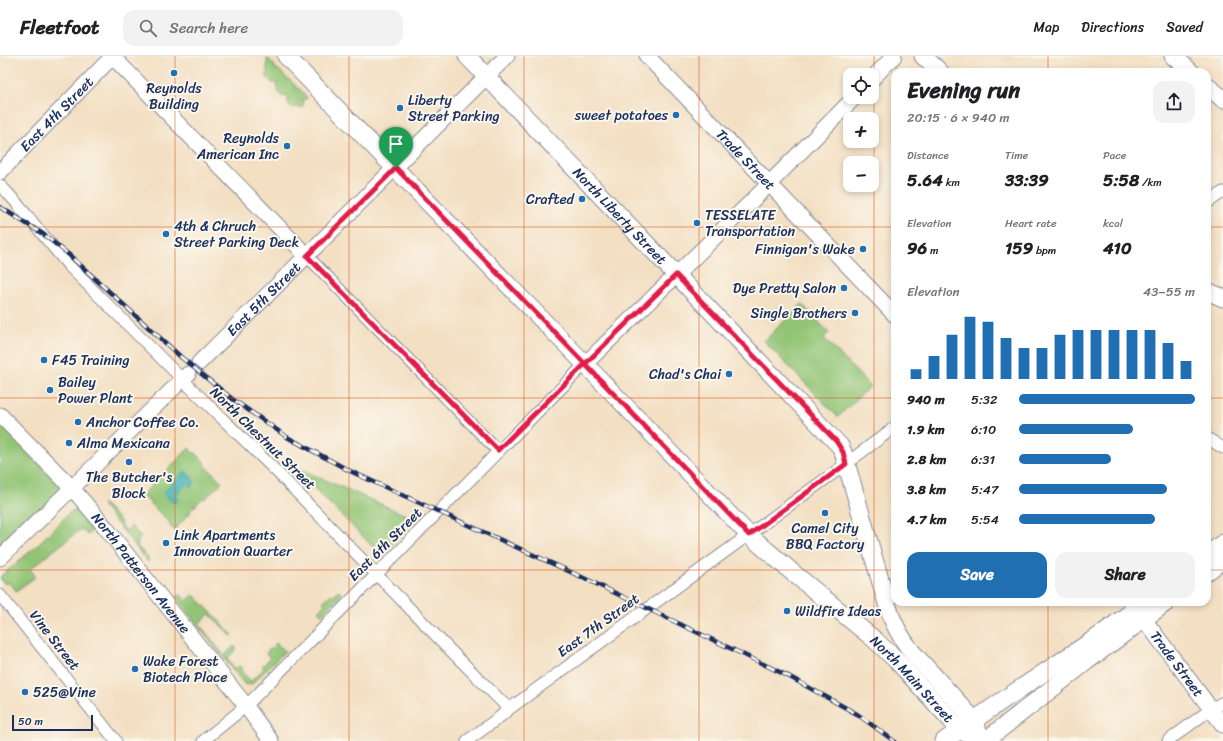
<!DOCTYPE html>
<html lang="en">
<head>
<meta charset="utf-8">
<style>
  body { margin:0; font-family:Sriracha,sans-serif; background:#f2f2f2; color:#202124; height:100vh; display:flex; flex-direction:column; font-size:15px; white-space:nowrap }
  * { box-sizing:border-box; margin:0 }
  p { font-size:13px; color:#757577 }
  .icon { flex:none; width:22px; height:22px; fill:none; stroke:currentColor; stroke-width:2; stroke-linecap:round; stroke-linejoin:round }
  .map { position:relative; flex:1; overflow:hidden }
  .side { position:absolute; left:891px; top:12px; width:320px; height:538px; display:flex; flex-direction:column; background:#fff; border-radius:12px; box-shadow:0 2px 6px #0003 }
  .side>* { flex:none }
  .controls { position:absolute; left:843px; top:12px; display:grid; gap:8px }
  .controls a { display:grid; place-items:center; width:36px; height:36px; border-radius:8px; background:#fff; box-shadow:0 2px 6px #0003; font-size:20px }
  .scale { position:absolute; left:12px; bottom:10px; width:81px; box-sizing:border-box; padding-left:4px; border:2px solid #1b2f5e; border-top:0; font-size:11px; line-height:14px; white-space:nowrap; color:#1b2f5e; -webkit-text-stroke:3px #fbf7ec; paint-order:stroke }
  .pin { position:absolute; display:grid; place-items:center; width:34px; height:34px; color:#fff; margin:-41px -17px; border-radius:50% 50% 50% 0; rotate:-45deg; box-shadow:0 0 4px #0007 }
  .pin .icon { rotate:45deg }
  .round { display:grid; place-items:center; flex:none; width:42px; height:42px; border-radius:12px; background:#f2f2f2 }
  .summary { display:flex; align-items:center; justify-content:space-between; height:68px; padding:0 16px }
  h1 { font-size:22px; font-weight:700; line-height:30px }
  .figures { display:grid; grid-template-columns:repeat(3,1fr); gap:6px; height:68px; padding:4px 16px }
  .figures div { display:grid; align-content:center }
  .figures b { font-size:17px; font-weight:700 }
  .figures small { font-size:11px; font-weight:400 }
  .figures p { font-size:11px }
  .chart { height:112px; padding:8px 16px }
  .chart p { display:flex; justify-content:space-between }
  .chart svg { width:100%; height:72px; margin-top:4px; stroke:#1f6fb2; stroke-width:6 }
  .button { display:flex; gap:8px; margin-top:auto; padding:8px 16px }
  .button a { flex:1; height:46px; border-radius:12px; background:#1f6fb2; color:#fff; font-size:16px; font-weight:700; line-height:46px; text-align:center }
  .button a+a { background:#f2f2f2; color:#202124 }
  ul { padding:0 16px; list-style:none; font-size:13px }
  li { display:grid; grid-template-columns:64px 48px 1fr; align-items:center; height:30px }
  li i { height:10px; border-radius:5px; background:#1f6fb2 }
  header { display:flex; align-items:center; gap:24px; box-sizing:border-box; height:56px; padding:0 20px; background:#fff; border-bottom:1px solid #e0e0e0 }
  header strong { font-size:19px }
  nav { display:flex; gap:22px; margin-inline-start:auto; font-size:14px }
  .search { width:280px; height:36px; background:#f2f2f2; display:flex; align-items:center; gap:10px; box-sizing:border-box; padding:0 14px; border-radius:12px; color:#757577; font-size:15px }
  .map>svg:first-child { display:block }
  .green { fill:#92c475; stroke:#567a6a }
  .water { fill:#48b7be; stroke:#32738e }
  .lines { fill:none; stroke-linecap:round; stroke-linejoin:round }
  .street-casing { stroke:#878790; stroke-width:13 }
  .secondary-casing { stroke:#878790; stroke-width:17 }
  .primary-casing { stroke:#878790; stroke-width:19 }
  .street { stroke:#fff; stroke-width:11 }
  .secondary { stroke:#fff; stroke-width:15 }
  .primary { stroke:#fff; stroke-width:17 }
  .rail-casing { stroke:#1b2f5e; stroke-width:4.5 }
  .rail { stroke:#fbf7ec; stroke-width:3; stroke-dasharray:9; stroke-linecap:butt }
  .route-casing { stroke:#fff; stroke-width:8 }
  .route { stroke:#e11d48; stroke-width:5 }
  .grid { fill:none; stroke:#d45514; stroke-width:1; stroke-opacity:0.55 }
  .poi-dot { fill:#1f6fb2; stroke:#fbf7ec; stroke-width:1.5 }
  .labels { text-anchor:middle; stroke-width:4; stroke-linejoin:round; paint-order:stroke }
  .poi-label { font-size:14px; fill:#1b2f5e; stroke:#fbf7ec; text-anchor:start }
  .street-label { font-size:14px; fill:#1b2f5e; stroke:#fbf7ec }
</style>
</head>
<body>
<header>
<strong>Fleetfoot</strong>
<div class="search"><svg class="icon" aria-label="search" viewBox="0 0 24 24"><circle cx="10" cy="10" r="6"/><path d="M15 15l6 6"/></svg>Search here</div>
<nav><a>Map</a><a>Directions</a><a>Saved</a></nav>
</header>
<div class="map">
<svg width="1223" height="685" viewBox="0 0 1223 685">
  <rect width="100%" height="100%" fill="#fbf7ec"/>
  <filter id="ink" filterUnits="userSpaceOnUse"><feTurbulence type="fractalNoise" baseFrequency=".025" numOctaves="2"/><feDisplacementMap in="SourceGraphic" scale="8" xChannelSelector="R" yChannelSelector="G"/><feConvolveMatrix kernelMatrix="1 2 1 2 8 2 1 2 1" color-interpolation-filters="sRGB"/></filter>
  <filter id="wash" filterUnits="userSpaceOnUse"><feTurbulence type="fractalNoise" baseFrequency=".012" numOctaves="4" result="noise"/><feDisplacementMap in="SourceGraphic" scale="16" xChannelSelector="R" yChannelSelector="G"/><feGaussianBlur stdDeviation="0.9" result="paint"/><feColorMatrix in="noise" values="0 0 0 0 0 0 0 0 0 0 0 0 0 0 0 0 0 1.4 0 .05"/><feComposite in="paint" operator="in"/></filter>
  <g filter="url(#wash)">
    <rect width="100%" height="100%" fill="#f3dfc2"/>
    <g class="green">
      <polygon points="267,3 269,3 275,10 275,13 278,13 285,20 286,23 289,23 296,30 296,33 299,32 306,40 307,43 303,43 303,51 292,51 288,48 288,41 282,40 278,36 277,27 272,27 267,22"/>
      <polygon points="802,248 829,277 824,282 870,330 838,361 764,285"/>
      <polygon points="0,359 72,432 0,501"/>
      <polygon points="189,392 194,398 195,396 205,407 204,408 222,426 205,443 203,442 190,455 191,456 174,474 169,469 170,467 142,439"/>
      <polygon points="291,409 417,464 381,499"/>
      <polygon points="103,447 121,466 120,468 126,475 131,470 141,481 137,486 139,488 137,490 148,502 148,506 103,450"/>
      <polygon points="71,455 77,455 92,475 87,479 81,473 30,513 34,518 34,522 16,535 10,527 6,528 2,525 0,521 33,493"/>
      <polygon points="338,534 342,538 322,559 318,555 325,548 323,546 331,538 333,540"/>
      <polygon points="180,538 186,545 194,539 233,579 231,580 209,558 199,568 223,598 221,599 176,542"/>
      <polygon points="276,587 285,595 252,628 245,629 223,601 234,590 237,593 227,603 236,613 239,610 243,613 241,615 251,625 264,612 262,610 270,602 266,597"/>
    </g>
    <polygon class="water" points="185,415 195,426 191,431 187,427 175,439 179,443 174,447 163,437"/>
  </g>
  <g filter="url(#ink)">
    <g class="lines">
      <defs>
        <g id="street">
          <polyline points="0,129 14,144 69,210 196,337 275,414 450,594 509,653"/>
          <polyline points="1207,147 1223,136"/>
          <polyline points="307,200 498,395"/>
          <polyline points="1207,382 1223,392"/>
          <polyline points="0,539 116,685"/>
          <polyline points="203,685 246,650 585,308"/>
          <polyline points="467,685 501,660 509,653 835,416 895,371"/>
          <polyline points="1168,685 1211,653 1223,646"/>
        </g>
        <g id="secondary">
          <polyline points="112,0 307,200"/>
          <path id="s1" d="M647 0 895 259"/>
          <polyline points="872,23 894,0"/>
          <path id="s2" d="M0 116 113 0"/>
          <path id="s3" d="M199 307 507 0"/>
          <polyline points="585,308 761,136 855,41"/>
          <path id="s4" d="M0 359 72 432 106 472 246 650 271 685"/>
          <polyline points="0,502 72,432 188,318"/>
          <path id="s5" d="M1131 546 1223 669"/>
        </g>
        <g id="primary">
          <path id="s6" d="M286 0 585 308 749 479 792 516 875 584 899 607 960 674 980 685"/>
          <path id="s7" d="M467 0 840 390 843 396 888 551C893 568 901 582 912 596L974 664 982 685"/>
          <polyline points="923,0 940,16"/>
          <polyline points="1173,0 1191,16"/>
          <polyline points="1207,30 1223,43"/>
          <polyline points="1207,235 1223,242"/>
          <polyline points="1207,499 1223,487"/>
          <polyline points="1207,516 1223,503"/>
          <polyline points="944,685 1009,640 1099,580 1145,546"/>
          <polyline points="985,685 1087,605 1167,546"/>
        </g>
      </defs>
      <use href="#street" class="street-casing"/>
      <use href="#secondary" class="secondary-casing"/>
      <use href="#primary" class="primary-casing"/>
      <use href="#street" class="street"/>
      <use href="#secondary" class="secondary"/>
      <use href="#primary" class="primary"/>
      <defs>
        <polyline id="rail" points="0,151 43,178 68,198 182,302 231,342 287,381 350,415 586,523 788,620 857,658 894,685"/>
      </defs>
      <use href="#rail" class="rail-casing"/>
      <use href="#rail" class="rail"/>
    </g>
  </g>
  <g class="lines" filter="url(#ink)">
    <defs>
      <polyline id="route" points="396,112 585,308 676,219 836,385 843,396 846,408 749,479 585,308 498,394 307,200 396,112"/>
    </defs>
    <use href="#route" class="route-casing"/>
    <use href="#route" class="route"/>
  </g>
  <path class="grid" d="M175 0V685M349 0V685M524 0V685M699 0V685M874 0V685M1048 0V16M0 171H895M1207 171H1223M0 342H895M1207 342H1223M0 514H895M1207 514H1223M1048 546V685"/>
  <g class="poi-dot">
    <circle cx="174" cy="17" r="4"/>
    <circle cx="400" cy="52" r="4"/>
    <circle cx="676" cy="59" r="4"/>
    <circle cx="287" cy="90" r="4"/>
    <circle cx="582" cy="143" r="4"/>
    <circle cx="697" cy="167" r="4"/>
    <circle cx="166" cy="178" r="4"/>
    <circle cx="863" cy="193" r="4"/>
    <circle cx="844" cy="232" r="4"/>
    <circle cx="855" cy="257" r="4"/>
    <circle cx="44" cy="304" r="4"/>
    <circle cx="729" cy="318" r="4"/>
    <circle cx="50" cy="334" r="4"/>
    <circle cx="78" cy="366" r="4"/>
    <circle cx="69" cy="387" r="4"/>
    <circle cx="129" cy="406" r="4"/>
    <circle cx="825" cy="457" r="4"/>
    <circle cx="166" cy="487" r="4"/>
    <circle cx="787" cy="555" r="4"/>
    <circle cx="135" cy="613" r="4"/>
    <circle cx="25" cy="636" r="4"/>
  </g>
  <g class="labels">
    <g class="poi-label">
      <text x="174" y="37" text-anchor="middle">Reynolds<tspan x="174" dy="16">Building</tspan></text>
      <text x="408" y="49">Liberty<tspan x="408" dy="16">Street Parking</tspan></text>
      <text x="668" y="64" text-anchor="end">sweet potatoes</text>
      <text x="279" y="87" text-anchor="end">Reynolds<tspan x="279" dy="16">American Inc</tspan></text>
      <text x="574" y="148" text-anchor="end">Crafted</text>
      <text x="705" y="164">TESSELATE<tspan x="705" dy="16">Transportation</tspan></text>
      <text x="174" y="175">4th &amp; Chruch<tspan x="174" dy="16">Street Parking Deck</tspan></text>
      <text x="855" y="198" text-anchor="end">Finnigan's Wake</text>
      <text x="836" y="237" text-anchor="end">Dye Pretty Salon</text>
      <text x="847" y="262" text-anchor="end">Single Brothers</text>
      <text x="52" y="309">F45 Training</text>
      <text x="721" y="323" text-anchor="end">Chad's Chai</text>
      <text x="58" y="331">Bailey<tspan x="58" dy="16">Power Plant</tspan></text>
      <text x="86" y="371">Anchor Coffee Co.</text>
      <text x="77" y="392">Alma Mexicana</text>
      <text x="129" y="426" text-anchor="middle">The Butcher's<tspan x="129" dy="16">Block</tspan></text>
      <text x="825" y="477" text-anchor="middle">Camel City<tspan x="825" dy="16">BBQ Factory</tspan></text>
      <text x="174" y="484">Link Apartments<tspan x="174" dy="16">Innovation Quarter</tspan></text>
      <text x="795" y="560">Wildfire Ideas</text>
      <text x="143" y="610">Wake Forest<tspan x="143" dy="16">Biotech Place</tspan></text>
      <text x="33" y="641">525@Vine</text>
    </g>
    <g class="street-label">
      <text dy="5" stroke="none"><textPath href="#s2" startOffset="81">East 4th Street</textPath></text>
      <text dy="5" stroke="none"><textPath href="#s1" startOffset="143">Trade Street</textPath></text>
      <text dy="5" stroke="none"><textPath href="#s7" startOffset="221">North Liberty Street</textPath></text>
      <text dy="5" stroke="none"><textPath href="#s3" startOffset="91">East 5th Street</textPath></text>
      <text transform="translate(263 382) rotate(44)" y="5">North Chestnut Street</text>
      <text transform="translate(385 488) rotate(-45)" y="5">East 6th Street</text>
      <text dy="5" stroke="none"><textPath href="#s4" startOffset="212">North Patterson Avenue</textPath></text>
      <text transform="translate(598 569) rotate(-36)" y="5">East 7th Street</text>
      <text transform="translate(55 584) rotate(52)" y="5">Vine Street</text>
      <text dy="5" stroke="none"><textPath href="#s5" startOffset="77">Trade Street</textPath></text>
      <text dy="5" stroke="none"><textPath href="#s6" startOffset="884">North Main Street</textPath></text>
    </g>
  </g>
</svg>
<div class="controls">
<a><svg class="icon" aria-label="locate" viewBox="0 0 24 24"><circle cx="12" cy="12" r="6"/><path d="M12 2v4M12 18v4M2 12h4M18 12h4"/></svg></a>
<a>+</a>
<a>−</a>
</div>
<div class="scale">50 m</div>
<div class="pin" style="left:396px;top:112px;background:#1e9e55"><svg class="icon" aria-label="arrive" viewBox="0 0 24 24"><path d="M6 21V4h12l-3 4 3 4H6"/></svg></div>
<section class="side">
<div class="summary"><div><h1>Evening run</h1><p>20:15 · 6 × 940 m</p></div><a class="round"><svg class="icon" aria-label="share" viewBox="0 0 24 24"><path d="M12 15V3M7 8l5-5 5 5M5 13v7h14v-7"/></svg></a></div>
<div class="figures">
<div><p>Distance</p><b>5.64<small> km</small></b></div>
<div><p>Time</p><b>33:39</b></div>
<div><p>Pace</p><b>5:58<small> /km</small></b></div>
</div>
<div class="figures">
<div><p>Elevation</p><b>96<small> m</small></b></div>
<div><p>Heart rate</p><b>159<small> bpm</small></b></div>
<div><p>kcal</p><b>410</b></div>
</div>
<div class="chart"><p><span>Elevation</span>43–55 m</p>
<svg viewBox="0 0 160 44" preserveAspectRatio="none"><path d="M5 44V38M15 44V30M25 44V17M35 44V6M45 44V9M55 44V19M65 44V25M75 44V25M85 44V17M95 44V14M105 44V14M115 44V14M125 44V14M135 44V14M145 44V22M155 44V33"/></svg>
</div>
<ul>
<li><b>940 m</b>5:32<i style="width:100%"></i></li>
<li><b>1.9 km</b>6:10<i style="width:65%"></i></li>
<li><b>2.8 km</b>6:31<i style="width:52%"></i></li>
<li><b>3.8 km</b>5:47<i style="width:84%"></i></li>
<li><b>4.7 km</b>5:54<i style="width:77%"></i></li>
</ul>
<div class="button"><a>Save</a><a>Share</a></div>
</section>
</div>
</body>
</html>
